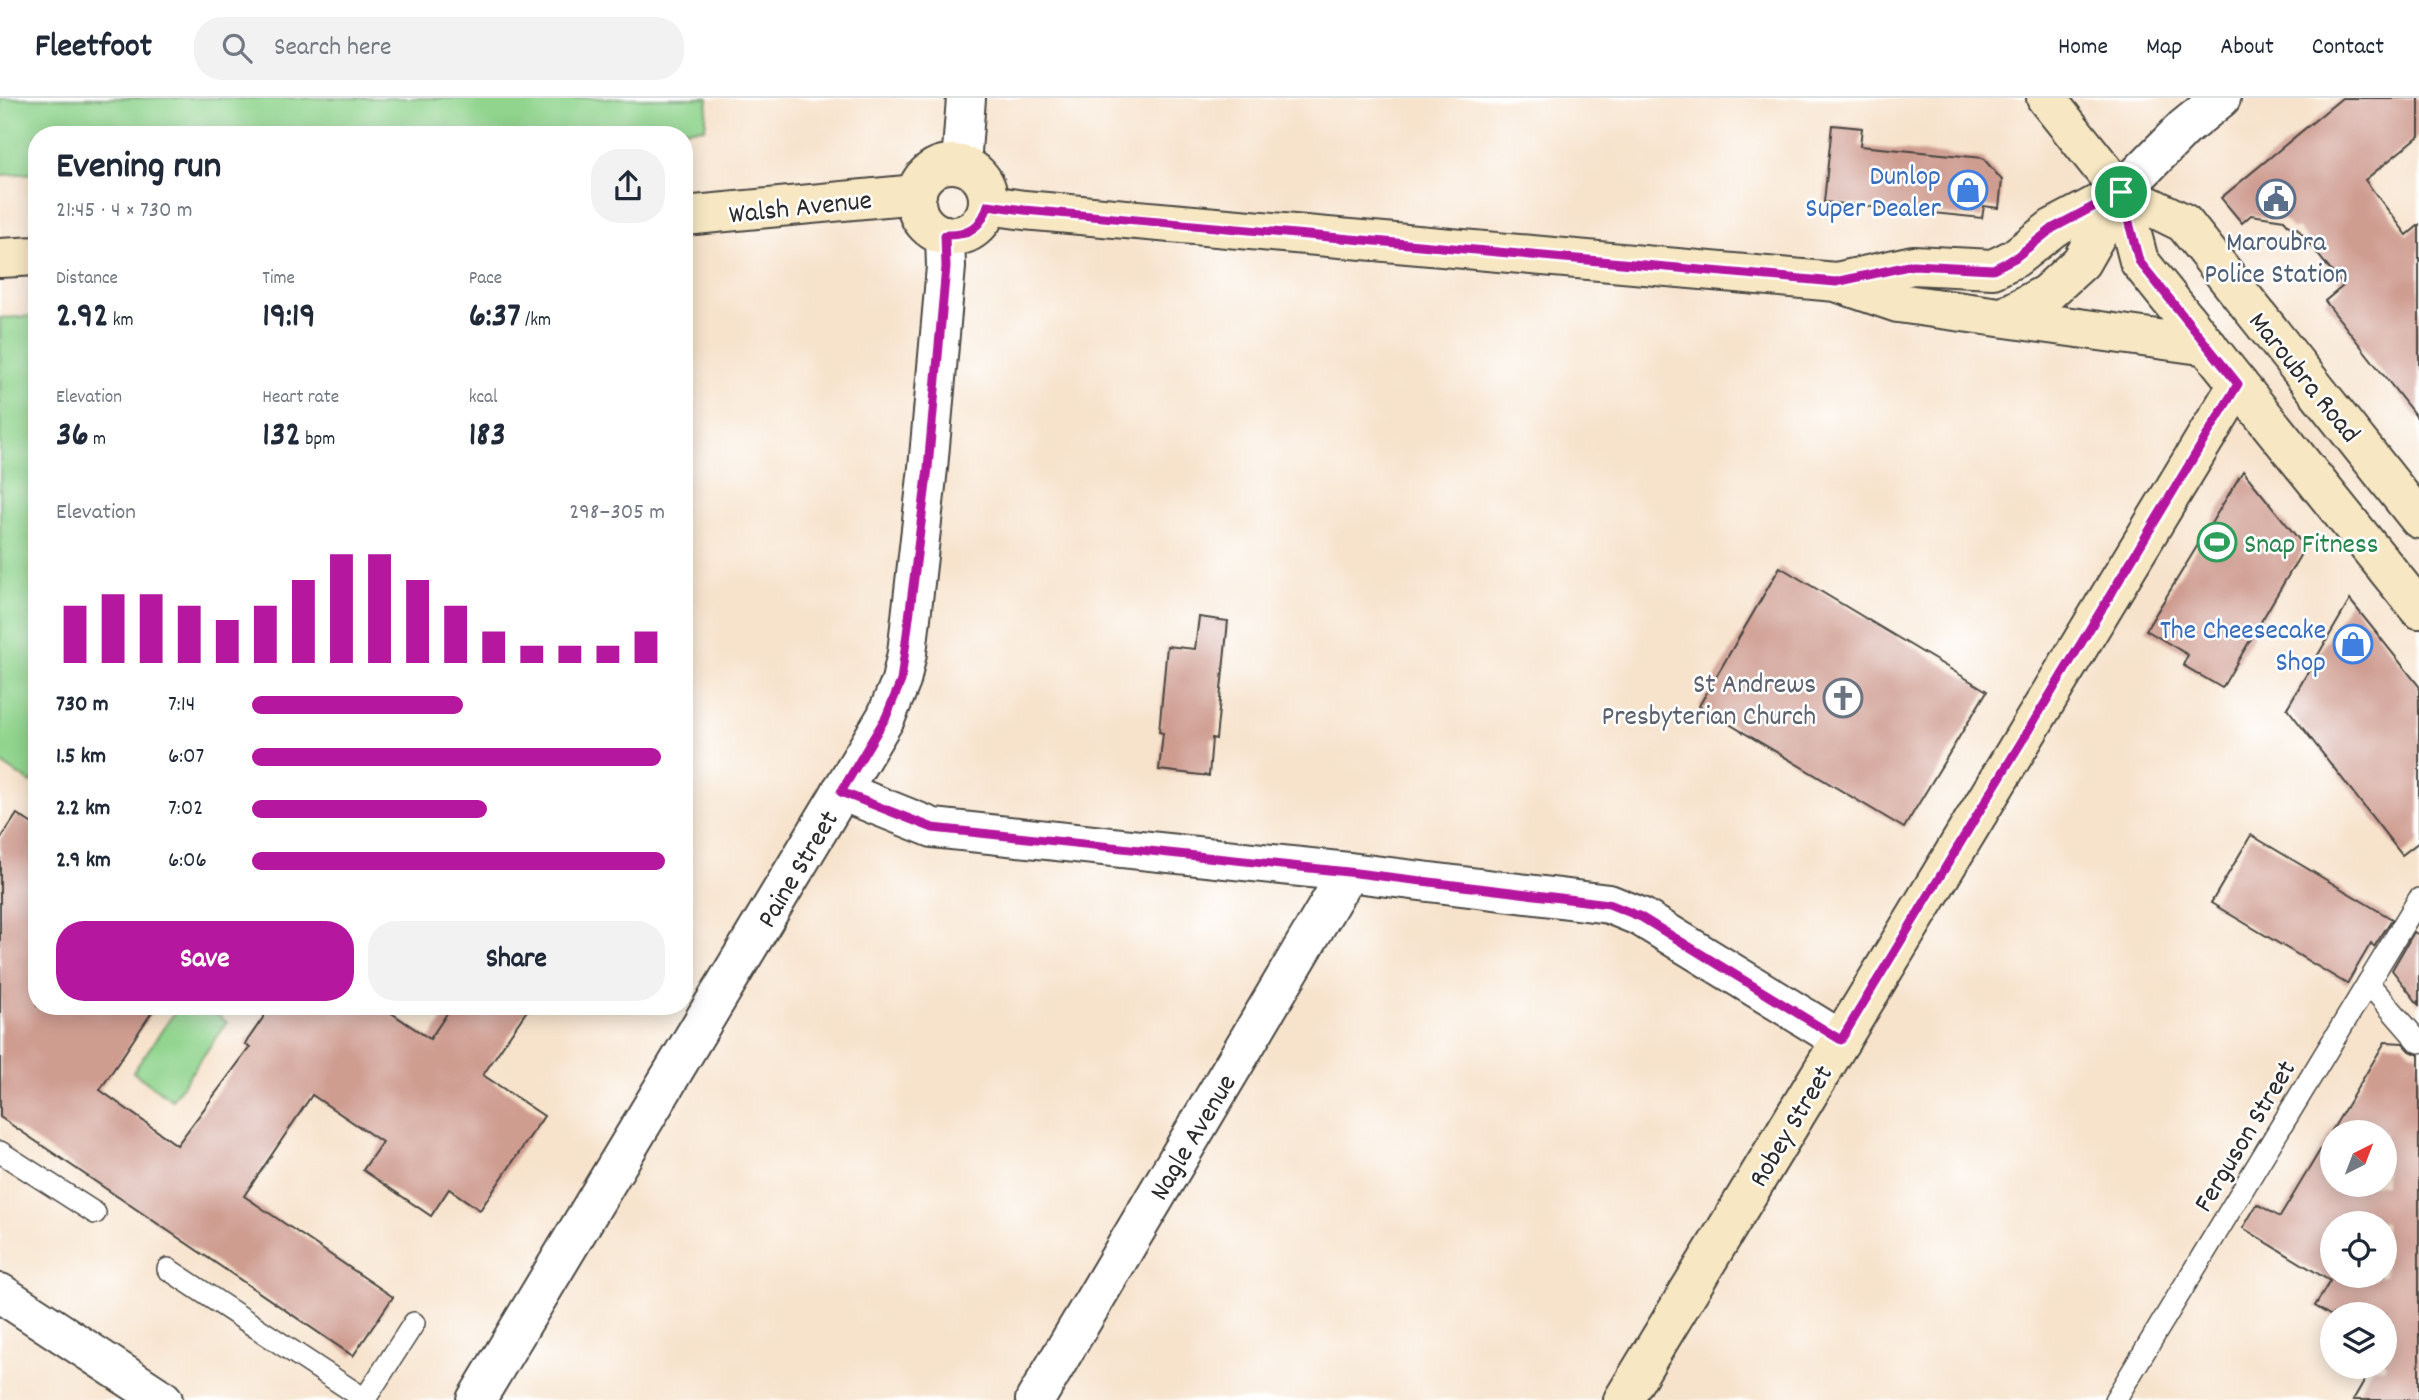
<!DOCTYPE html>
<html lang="en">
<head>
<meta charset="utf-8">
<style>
  body { margin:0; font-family:Dekko,sans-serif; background:#f2f2f3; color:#1f2937; height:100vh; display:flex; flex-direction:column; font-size:26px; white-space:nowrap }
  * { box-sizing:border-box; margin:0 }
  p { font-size:23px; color:#747a83 }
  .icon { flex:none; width:38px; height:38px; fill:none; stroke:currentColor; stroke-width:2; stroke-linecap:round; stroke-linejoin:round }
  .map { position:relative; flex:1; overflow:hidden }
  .details { position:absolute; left:28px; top:28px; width:665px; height:889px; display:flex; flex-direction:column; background:#fff; border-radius:28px; box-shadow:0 4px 18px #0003 }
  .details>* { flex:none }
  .needle { width:46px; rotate:42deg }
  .fabs { position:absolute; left:2320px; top:1022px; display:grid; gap:14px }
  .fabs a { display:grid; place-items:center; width:77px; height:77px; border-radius:50%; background:#fff; box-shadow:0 4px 18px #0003; font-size:35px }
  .pin { position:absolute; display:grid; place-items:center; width:60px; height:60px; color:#fff; margin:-30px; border:4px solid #fff; border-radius:50%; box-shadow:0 2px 7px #0007 }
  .round { display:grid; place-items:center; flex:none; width:74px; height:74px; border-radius:28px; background:#f2f2f3 }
  .headline { display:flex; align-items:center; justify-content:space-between; height:119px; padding:0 28px }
  h1 { font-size:38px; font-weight:800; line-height:52px }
  .metrics { display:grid; grid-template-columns:repeat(3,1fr); gap:10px; height:119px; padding:7px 28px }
  .metrics div { display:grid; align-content:center }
  .metrics b { font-size:35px; font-weight:800 }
  .metrics small { font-size:19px; font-weight:400 }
  .metrics p { font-size:19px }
  .chart { height:196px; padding:14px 28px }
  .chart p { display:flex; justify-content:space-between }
  .chart svg { width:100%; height:126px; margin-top:7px; stroke:#b5179e; stroke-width:6 }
  .action { display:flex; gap:14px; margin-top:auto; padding:14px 28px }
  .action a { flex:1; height:80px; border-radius:28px; background:#b5179e; color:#fff; font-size:28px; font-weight:800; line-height:80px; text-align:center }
  .action a+a { background:#f2f2f3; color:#1f2937 }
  ul { padding:0 28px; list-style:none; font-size:23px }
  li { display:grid; grid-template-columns:112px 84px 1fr; align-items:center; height:52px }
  li i { height:18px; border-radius:9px; background:#b5179e }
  header { display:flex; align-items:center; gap:42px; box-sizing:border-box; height:98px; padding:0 35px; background:#fff; border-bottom:2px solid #e0e1e3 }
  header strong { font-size:33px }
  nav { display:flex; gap:38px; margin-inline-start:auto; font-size:24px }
  .search { width:490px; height:63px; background:#f2f2f3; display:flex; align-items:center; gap:18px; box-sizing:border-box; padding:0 24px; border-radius:28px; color:#747a83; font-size:26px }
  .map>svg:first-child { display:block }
  .green { fill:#90d48d; stroke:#5e805c; stroke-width:2 }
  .building { fill:#cf9c90; fill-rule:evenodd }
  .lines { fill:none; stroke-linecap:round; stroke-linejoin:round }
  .lane-casing { stroke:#4a4743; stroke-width:24 }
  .street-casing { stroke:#4a4743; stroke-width:42 }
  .secondary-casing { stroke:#4a4743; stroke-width:42 }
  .lane { stroke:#fff; stroke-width:21 }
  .street { stroke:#fff; stroke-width:38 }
  .secondary { stroke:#f7e8c3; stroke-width:38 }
  .route-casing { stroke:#fff; stroke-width:14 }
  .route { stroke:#b5179e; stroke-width:9 }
  .labels { text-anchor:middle; stroke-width:5; stroke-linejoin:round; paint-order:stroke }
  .shop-label { font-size:28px; fill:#366cbe; stroke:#fff; text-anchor:end }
  .street-label { font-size:28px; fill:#2b2b2b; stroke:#fff }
  .service-label { font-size:28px; fill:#4e5e75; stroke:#fff }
  .leisure-label { font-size:28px; fill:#27864d; stroke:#fff; text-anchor:start }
  .worship-label { font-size:28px; fill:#5b616d; stroke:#fff; text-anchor:end }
</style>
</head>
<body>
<header>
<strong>Fleetfoot</strong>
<div class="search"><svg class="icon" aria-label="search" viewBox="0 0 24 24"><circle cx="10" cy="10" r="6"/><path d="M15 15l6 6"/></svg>Search here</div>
<nav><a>Home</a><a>Map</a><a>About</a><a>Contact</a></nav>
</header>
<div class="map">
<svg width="2419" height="1302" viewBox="0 0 2419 1302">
  <rect width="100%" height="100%" fill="#fff"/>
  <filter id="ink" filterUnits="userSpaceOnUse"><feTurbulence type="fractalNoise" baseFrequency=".0143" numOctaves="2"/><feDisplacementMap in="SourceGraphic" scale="14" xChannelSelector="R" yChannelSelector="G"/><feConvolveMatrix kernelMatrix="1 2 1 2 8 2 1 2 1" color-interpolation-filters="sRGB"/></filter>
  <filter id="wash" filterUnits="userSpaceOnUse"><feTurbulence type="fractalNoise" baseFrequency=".00686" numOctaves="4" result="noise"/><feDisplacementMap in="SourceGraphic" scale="28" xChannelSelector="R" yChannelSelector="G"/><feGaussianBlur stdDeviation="1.57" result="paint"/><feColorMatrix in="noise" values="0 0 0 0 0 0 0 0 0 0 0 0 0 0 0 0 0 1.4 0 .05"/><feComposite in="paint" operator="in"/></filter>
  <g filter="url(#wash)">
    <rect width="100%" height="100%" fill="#f7e3cc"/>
    <g class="green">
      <polygon points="0,0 708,0 705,30 610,37 37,37 37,75 0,77"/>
      <polygon points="37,218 37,677 31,685 0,664 0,220"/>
      <polygon points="179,908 205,908 227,924 172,1002 133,974"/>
    </g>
    <g id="blocks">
      <g class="building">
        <polygon points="2342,0 2419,0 2419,38 2365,82 2407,137 2419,127 2419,322 2325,203 2343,188 2297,130 2293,132 2284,122 2251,117 2242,125 2221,100"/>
        <polygon points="1832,27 1862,30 1860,48 1983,60 2002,82 1999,110 1984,108 1982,120 1824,104"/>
        <polygon points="2243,373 2305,449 2222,590 2183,567 2188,557 2146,532"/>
        <polygon points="1780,469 1987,593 1904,730 1699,608"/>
        <polygon points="2350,502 2419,588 2419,744 2402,757 2287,610"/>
        <polygon points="1199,519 1228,523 1216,641 1212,640 1209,678 1159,672 1163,635 1159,634 1167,548 1195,551"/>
        <polygon points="17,716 37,729 37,908 156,908 100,992 177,1047 250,949 245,946 271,908 381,908 430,941 452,908 530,908 483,977 544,1018 480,1112 449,1091 431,1118 363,1072 382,1044 312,997 244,1098 393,1199 353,1258 0,1019 0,742"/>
        <polygon points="2251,737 2392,821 2374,849 2371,845 2347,886 2211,805"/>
        <polygon points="2414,834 2419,837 2419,907 2392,872"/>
        <path d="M2385 944 2403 945 2410 953 2419 957V1302H2353L2372 1269H2385V1216H2333V1219L2315 1208 2330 1183 2243 1130 2257 1106 2280 1119ZM2333 1034H2385V1087H2333ZM2333 1125H2385V1178H2333Z"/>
      </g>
    </g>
  </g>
  <g filter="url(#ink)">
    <use href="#blocks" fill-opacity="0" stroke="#4a4743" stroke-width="2"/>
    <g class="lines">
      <defs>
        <g id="lane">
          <polyline points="2368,885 2419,944"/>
          <polyline points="0,1054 95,1115"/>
          <polyline points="168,1171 366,1302"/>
          <polyline points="365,1301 414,1225"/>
          <polyline points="2115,1302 2419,801"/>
        </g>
        <g id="street">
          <polyline points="961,67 966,0"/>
          <polyline points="2121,94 2184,30 2221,0"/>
          <polyline points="841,693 933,730 1348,774 1609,806 1641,819 1841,942"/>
          <polyline points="0,1195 163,1302"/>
          <polyline points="476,1302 886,619 901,583 907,555 928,370 946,169 945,137"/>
          <polyline points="1035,1302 1348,774"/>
        </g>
        <g id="secondary">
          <polyline points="2046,0 2121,94 2139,163 2419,511"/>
          <circle cx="952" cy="102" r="36"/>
          <polyline points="2121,94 2184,125 2419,421"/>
          <polyline points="988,107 1024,112 1836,184 1898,205 2208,248"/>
          <polyline points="684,118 917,96"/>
          <polyline points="0,160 37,158"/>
          <polyline points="1836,184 1913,167 1993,171 2015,160 2053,130 2121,94"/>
          <polyline points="2004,219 2046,196 2081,164 2121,94"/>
          <polyline points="1623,1302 2238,286"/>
        </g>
      </defs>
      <use href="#lane" class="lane-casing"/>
      <use href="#street" class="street-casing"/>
      <use href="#secondary" class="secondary-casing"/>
      <use href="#lane" class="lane"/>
      <use href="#street" class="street"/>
      <use href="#secondary" class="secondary"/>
    </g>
  </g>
  <g class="lines" filter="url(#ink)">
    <defs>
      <path id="route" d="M2121 94 2139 163 2238 286 1841 942 1641 819 1609 806 1348 774 933 730 841 694 886 619 901 583 928 370 946 169 945 137C968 138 982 129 988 107L1024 112 1836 184 1913 167 1993 171 2015 160 2053 130Z"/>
    </defs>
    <use href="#route" class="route-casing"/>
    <use href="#route" class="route"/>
  </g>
  <defs>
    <symbol id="shop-ring" viewBox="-11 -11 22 22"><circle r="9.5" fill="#fff" stroke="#3f7fe0" stroke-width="1.5"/><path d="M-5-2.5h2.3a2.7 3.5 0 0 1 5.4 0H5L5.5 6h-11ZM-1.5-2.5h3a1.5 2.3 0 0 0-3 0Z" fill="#3f7fe0"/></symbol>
    <symbol id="civic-ring" viewBox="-11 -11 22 22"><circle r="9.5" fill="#fff" stroke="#5c6f8a" stroke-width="1.5"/><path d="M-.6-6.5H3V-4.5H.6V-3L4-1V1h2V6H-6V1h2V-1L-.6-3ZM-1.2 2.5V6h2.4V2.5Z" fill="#5c6f8a"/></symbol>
    <symbol id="stadium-ring" viewBox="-11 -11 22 22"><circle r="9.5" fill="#fff" stroke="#2e9e5b" stroke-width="1.5"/><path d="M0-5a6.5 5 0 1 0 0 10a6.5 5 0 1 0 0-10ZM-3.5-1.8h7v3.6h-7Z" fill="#2e9e5b"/></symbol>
    <symbol id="church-ring" viewBox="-11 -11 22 22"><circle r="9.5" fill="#fff" stroke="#6b7280" stroke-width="1.5"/><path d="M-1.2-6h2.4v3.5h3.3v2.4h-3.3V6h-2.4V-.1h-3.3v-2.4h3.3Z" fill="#6b7280"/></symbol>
  </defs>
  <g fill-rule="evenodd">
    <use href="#shop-ring" x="1946" y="70" width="44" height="44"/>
    <use href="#civic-ring" x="2254" y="79" width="44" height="44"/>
    <use href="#stadium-ring" x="2195" y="422" width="44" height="44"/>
    <use href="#shop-ring" x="2331" y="524" width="44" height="44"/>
    <use href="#church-ring" x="1821" y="578" width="44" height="44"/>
  </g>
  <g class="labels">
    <g class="shop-label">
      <text x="1941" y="86">Dunlop<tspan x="1941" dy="32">Super Dealer</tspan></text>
      <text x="2326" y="540">The Cheesecake<tspan x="2326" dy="32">Shop</tspan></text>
    </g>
    <g class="street-label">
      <text transform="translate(800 107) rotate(-6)" y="10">Walsh Avenue</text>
      <text transform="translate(2306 278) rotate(51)" y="10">Maroubra Road</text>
      <text transform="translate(796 770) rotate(-59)" y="10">Paine Street</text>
      <text transform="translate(1789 1027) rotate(-59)" y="10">Robey Street</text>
      <text transform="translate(2243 1037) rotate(-59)" y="10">Ferguson Street</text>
      <text transform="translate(1191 1038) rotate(-59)" y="10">Nagle Avenue</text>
    </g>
    <g class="service-label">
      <text x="2276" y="152">Maroubra<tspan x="2276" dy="32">Police Station</tspan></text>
    </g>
    <g class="leisure-label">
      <text x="2244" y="454">Snap Fitness</text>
    </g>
    <g class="worship-label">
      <text x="1816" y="594">St Andrews<tspan x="1816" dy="32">Presbyterian Church</tspan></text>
    </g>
  </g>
</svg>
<div class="fabs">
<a><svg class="needle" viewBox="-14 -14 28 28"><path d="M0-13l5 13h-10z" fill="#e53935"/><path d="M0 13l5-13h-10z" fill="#747a83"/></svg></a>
<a><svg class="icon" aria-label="locate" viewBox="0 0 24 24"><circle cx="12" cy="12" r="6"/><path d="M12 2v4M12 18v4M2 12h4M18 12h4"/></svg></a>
<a><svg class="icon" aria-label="layers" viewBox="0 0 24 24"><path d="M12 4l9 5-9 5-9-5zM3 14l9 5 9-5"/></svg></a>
</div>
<div class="pin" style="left:2121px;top:94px;background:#1e9e55"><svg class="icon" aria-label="arrive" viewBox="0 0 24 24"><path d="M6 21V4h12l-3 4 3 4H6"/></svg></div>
<section class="details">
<div class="headline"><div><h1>Evening run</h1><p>21:45 · 4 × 730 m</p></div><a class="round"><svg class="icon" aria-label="share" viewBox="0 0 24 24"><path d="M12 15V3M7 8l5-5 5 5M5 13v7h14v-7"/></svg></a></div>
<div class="metrics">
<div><p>Distance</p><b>2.92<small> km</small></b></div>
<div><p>Time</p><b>19:19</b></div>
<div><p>Pace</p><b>6:37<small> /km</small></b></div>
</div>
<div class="metrics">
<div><p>Elevation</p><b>36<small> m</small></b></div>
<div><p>Heart rate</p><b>132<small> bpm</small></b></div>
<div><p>kcal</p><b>183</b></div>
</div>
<div class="chart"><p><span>Elevation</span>298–305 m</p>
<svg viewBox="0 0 160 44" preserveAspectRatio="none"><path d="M5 44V24M15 44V20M25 44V20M35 44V24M45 44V29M55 44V24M65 44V15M75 44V6M85 44V6M95 44V15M105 44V24M115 44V33M125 44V38M135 44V38M145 44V38M155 44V33"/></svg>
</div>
<ul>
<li><b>730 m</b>7:14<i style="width:51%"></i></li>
<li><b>1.5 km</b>6:07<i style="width:99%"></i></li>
<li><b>2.2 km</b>7:02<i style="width:57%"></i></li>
<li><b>2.9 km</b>6:06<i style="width:100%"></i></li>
</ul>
<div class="action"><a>Save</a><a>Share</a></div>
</section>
</div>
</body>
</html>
